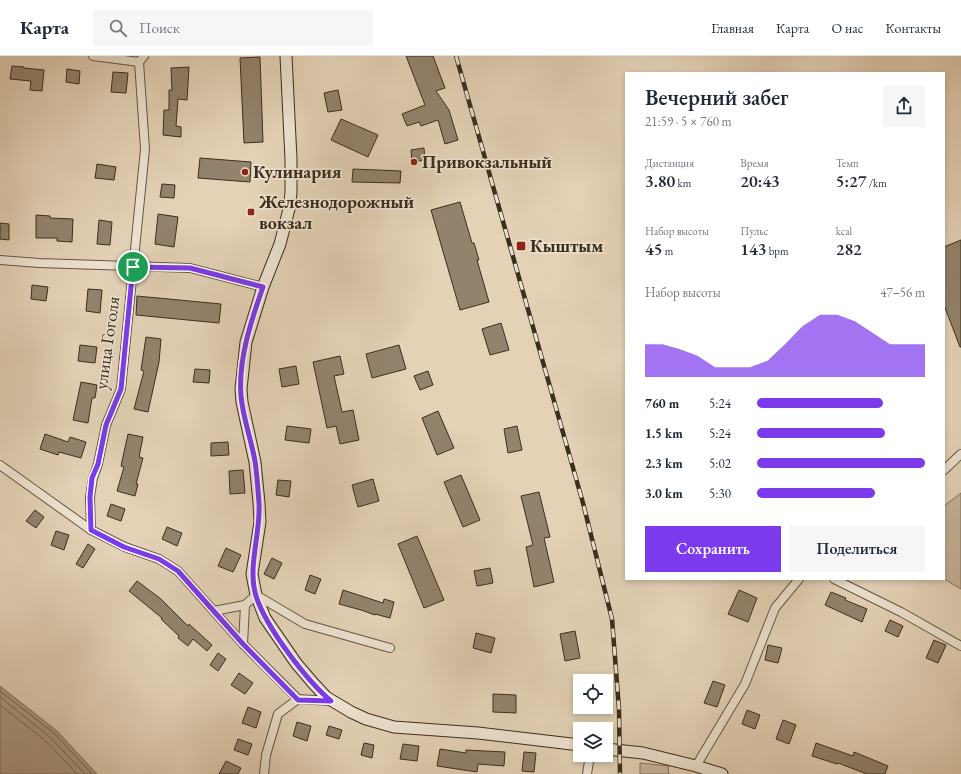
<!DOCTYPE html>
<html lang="ru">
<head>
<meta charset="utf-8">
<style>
  body { margin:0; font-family:"EB Garamond",serif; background:#f6f6f7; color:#1f2937; height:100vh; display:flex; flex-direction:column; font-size:15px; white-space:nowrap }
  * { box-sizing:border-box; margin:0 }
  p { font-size:13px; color:#747a83 }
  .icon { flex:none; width:22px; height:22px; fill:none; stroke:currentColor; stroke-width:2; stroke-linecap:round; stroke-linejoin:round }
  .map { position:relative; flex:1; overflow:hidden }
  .sheet { position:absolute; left:625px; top:16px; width:320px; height:508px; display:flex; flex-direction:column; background:#fff; border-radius:0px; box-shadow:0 2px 6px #0003 }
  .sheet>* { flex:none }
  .buttons { position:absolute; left:573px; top:618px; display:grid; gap:8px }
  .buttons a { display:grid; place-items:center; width:40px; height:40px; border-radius:0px; background:#fff; box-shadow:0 2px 6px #0003; font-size:20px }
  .pin { position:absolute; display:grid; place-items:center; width:34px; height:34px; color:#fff; margin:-17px; border:2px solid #fff; border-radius:50%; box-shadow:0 1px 4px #0007 }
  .round { display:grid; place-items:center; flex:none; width:42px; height:42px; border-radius:0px; background:#f6f6f7 }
  .head { display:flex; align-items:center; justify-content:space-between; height:68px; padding:0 20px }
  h1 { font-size:22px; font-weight:600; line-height:30px }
  .stats { display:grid; grid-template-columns:repeat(3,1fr); gap:6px; height:68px; padding:4px 20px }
  .stats div { display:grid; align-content:center }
  .stats b { font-size:17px; font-weight:600 }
  .stats small { font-size:11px; font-weight:400 }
  .stats p { font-size:11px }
  .chart { height:112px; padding:8px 20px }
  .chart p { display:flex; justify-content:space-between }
  .chart svg { width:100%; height:72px; margin-top:4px; fill:#7c3aed; opacity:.7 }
  .cta { display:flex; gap:8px; margin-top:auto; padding:8px 20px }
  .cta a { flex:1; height:46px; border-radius:0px; background:#7c3aed; color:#fff; font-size:16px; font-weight:600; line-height:46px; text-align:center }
  .cta a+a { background:#f6f6f7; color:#1f2937 }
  ul { padding:0 20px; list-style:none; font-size:13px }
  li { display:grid; grid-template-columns:64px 48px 1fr; align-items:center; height:30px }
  li i { height:10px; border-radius:5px; background:#7c3aed }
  header { display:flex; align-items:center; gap:24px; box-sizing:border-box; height:56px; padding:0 20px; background:#fff; border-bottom:1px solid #e0e1e3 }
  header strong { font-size:19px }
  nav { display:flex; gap:22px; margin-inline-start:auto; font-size:14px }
  .search { width:280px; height:36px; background:#f6f6f7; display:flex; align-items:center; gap:10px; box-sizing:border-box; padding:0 14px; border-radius:0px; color:#747a83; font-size:15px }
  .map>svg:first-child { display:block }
  .green { fill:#c7b69d; stroke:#81725d }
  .water { fill:#ab9a83; stroke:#7e6f5a }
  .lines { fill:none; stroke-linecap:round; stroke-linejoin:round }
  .shore { stroke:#736450; stroke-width:1 }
  .building { fill:#93836d; stroke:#3b2e1d }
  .street-casing { stroke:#655744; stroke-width:10 }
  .secondary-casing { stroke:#3b2e1d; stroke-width:13 }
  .street { stroke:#ede2d0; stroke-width:8 }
  .secondary { stroke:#ede2d0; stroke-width:11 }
  .rail-casing { stroke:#3b2e1d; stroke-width:4.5 }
  .rail { stroke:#ede2d0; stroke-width:3; stroke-dasharray:9; stroke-linecap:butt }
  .route-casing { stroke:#fff; stroke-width:8 }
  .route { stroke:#7c3aed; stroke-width:5 }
  .poi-dot { fill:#8f2418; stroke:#ede2d0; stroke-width:1.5 }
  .labels { text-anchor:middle; stroke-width:3.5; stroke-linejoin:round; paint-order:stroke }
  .poi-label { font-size:18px; font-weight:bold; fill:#3b2e1d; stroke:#ede2d0; text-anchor:start }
  .street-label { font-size:18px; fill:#3b2e1d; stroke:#ede2d0 }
</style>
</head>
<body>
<header>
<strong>Карта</strong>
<div class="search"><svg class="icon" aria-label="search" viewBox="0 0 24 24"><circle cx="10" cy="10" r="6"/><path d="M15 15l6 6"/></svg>Поиск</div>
<nav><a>Главная</a><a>Карта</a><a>О нас</a><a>Контакты</a></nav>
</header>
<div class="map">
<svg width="961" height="718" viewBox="0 0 961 718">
  <rect width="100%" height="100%" fill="#e4d2b7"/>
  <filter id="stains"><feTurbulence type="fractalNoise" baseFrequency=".005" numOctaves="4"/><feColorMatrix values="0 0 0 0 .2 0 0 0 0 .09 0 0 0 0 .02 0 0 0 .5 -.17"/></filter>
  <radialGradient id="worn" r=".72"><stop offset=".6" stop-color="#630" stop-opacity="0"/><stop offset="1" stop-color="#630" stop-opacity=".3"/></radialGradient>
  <g class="green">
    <polygon points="961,437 961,533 944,523 944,450"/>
    <polygon points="640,707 668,710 669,718 640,718"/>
  </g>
  <polygon class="water" points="0,630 57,675 97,718 0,718"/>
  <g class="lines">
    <g class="shore">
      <polyline points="0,635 55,678 92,718"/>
      <polyline points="0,641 51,682 85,718"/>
      <polyline points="0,649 47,686 77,718"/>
    </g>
  </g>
  <g class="building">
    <polygon points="406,0 433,0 445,32 436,35 449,54 458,84 445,88 438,64 421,70 419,66 407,70 402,58 425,49"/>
    <polygon points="260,1 263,86 244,87 240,2"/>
    <polygon points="12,10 24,11 24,12 44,14 42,35 30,34 31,25 10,23"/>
    <polygon points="189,11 187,44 178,43 176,70 181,71 181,81 163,79 164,54 169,54 169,34 172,34 171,12"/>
    <polygon points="67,13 80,15 79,28 66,26"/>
    <polygon points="113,16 128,17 126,37 111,36"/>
    <polygon points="338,34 342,54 328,56 324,37"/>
    <polygon points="341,63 378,79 368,101 331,84"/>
    <polygon points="424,92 425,104 412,106 411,94"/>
    <polygon points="200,102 251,106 250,126 198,122"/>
    <polygon points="97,108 116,111 114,124 95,122"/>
    <polygon points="353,113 401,115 400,127 352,126"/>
    <polygon points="162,128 175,129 174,142 160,141"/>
    <polygon points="460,146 472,187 474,187 479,204 477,204 489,246 460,254 431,154"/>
    <polygon points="158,158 178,161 174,191 155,188"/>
    <polygon points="36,159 50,160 50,162 73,163 72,186 57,185 57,182 36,182"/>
    <polygon points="99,164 112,166 110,189 97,188"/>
    <polygon points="0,167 9,168 9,184 0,183"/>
    <polygon points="961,184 961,291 960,291 944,249 944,191"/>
    <polygon points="32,229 48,231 46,245 31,243"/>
    <polygon points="88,233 102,234 100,257 86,255"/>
    <polygon points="137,240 221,248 219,267 136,259"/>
    <polygon points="501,267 509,294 490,299 482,273"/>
    <polygon points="146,281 161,283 159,306 148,356 134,353 144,315 141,314"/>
    <polygon points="80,289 97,291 95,307 78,305"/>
    <polygon points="399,289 406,313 372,322 366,298"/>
    <polygon points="340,300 344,318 334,320 342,356 353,354 359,384 340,388 336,370 327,372 313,306"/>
    <polygon points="296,310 299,328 282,331 279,313"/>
    <polygon points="195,313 210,314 209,327 193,326"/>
    <polygon points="428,315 433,329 420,334 414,320"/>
    <polygon points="81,326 97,329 95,342 92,342 88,367 73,364"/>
    <polygon points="438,355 454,392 437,399 422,362"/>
    <polygon points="287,370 311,373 309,387 285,384"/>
    <polygon points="517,370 522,394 508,397 504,373"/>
    <polygon points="45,378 68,386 70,381 86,386 81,402 59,396 58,399 40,393"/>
    <polygon points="128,378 143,381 139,401 143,402 136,428 138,428 135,440 117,435 124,411 121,410"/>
    <polygon points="228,386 229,399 211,400 211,387"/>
    <polygon points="243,414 245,437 230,438 229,415"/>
    <polygon points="461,419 480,464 463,471 444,426"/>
    <polygon points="373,423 379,445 358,451 352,429"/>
    <polygon points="278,424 291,425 289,441 276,439"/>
    <polygon points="539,436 550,481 544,482 554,526 534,531 526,491 533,489 521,440"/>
    <polygon points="111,448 125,453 121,465 107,460"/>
    <polygon points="35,454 44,461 36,472 26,465"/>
    <polygon points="167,471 182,477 177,490 162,483"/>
    <polygon points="56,475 69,479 64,494 51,489"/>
    <polygon points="417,480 444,544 424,552 398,488"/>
    <polygon points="88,488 95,493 83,512 76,508"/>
    <polygon points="226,492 241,499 233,516 218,510"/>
    <polygon points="272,502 282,507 274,523 264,518"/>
    <polygon points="490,512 493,527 477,530 474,515"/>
    <polygon points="310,519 321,523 315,538 305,534"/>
    <polygon points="137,525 161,543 188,570 189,568 212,589 207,595 193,583 188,590 178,582 179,580 161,563 162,562 129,535"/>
    <polygon points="343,534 383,547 384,543 394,546 390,562 375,558 375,559 361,554 339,548"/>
    <polygon points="739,534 757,542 748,566 728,558"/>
    <polygon points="831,536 846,542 845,544 867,553 862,566 825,549"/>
    <polygon points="890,564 903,570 898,581 885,575"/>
    <polygon points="575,575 580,602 565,605 560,578"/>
    <polygon points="476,577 495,582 491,597 473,592"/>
    <polygon points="934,584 946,589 938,607 926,602"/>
    <polygon points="768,589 782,592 778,607 765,604"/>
    <polygon points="218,597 226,603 218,615 210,609"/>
    <polygon points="239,617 253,627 245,638 231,629"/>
    <polygon points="713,625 725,629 717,651 704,647"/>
    <polygon points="493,638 516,639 516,657 493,656"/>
    <polygon points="248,651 261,656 256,672 242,667"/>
    <polygon points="747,654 760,659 755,673 742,668"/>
    <polygon points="783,664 796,669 789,688 776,683"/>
    <polygon points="297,666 311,670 307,685 293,680"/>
    <polygon points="329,670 342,674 339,683 326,679"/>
    <polygon points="238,683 252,688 248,699 234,694"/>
    <polygon points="364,687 374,689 372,702 361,699"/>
    <polygon points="816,687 853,700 854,696 888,710 885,718 867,718 838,707 837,708 812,700"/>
    <polygon points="403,688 419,690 417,705 400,703"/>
    <polygon points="440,693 466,697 466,694 505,696 504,710 478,708 477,716 437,710"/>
    <polygon points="524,696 536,697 534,716 522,715"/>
    <polygon points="226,705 241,712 238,718 219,718"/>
  </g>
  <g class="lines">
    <defs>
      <g id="street">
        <polyline points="93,0 139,6 144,0"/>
        <polyline points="0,204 39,207 190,212 263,231"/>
        <polyline points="0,409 91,474 125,491 159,503 178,515 243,588 298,643 331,645"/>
        <polyline points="944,414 961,398"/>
        <polyline points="91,474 90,441 93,422 98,408 106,369 121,333 145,93 139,6"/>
        <polyline points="834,523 901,556 961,590"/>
        <polyline points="214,555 245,549 256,539 305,568 390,592"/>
        <polyline points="243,588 245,549"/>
        <polyline points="696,710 745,628 775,552 799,523"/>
        <polyline points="264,718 266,699 278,658 298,643"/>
        <polyline points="587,718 590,699"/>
      </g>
      <g id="secondary">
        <polyline points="286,0 291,103 291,137 289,153 280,188 263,231 246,286 241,333 242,346 255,406 259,447 260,466 252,518 256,539 265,562 296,607 313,627 326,641 351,656 366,663 394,671 478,677 580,689"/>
        <polyline points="606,693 643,697 696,710 722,718"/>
      </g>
    </defs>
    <use href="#street" class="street-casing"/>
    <use href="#secondary" class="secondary-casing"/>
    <use href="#street" class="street"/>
    <use href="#secondary" class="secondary"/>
    <defs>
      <polyline id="rail" points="456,0 583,447 612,563 619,653 620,718"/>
    </defs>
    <use href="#rail" class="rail-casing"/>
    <use href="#rail" class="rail"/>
  </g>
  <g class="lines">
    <defs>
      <path id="route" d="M133 211 190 212 263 231C251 265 238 304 241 340 243 362 251 383 255 405 257 419 258 433 259 447 261 478 247 510 256 540 266 571 306 624 331 645L298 644 243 588 178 515 159 503 124 491 91 474 90 441 92 422 98 408 106 369 121 333Z"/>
    </defs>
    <use href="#route" class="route-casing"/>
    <use href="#route" class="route"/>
  </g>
  <g class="poi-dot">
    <circle cx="414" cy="106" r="4"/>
    <circle cx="245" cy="116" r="4"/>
    <rect x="247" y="152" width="8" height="8" rx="2"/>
    <rect x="516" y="185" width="10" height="10" rx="2"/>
  </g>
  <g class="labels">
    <g class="poi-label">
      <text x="422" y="112">Привокзальный</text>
      <text x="253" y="122">Кулинария</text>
      <text x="259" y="152">Железнодорожный<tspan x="259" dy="21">вокзал</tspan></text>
      <text x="530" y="196">Кыштым</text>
    </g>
    <g class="street-label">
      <text transform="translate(107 287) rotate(-82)" y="6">улица Гоголя</text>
    </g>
  </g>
  <rect width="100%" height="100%" filter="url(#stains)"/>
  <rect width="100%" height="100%" fill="url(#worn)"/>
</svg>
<div class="buttons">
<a><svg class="icon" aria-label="locate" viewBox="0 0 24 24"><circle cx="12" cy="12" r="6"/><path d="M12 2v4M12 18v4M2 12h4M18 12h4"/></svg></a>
<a><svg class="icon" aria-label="layers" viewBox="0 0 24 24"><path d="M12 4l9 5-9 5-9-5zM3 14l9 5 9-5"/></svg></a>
</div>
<div class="pin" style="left:133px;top:211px;background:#1e9e55"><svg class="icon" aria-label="arrive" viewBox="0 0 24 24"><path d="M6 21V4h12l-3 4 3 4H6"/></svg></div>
<section class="sheet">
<div class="head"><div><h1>Вечерний забег</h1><p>21:59 · 5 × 760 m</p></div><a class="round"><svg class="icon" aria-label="share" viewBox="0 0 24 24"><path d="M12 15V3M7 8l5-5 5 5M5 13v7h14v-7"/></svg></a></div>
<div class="stats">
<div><p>Дистанция</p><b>3.80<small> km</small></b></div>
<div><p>Время</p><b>20:43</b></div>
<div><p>Темп</p><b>5:27<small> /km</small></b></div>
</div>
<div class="stats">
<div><p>Набор высоты</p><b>45<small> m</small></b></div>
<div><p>Пульс</p><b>143<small> bpm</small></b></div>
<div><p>kcal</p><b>282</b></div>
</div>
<div class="chart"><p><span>Набор высоты</span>47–56 m</p>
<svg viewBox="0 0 160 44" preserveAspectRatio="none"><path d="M0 44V24L10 24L20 27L30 31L40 38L50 38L60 38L70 34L80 24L90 13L100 6L110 6L120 10L130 17L140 24L150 24L160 24V44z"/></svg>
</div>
<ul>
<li><b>760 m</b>5:24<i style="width:75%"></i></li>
<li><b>1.5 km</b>5:24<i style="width:76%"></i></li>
<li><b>2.3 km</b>5:02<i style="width:100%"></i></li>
<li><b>3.0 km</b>5:30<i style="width:70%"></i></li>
</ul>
<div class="cta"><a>Сохранить</a><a>Поделиться</a></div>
</section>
</div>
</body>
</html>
